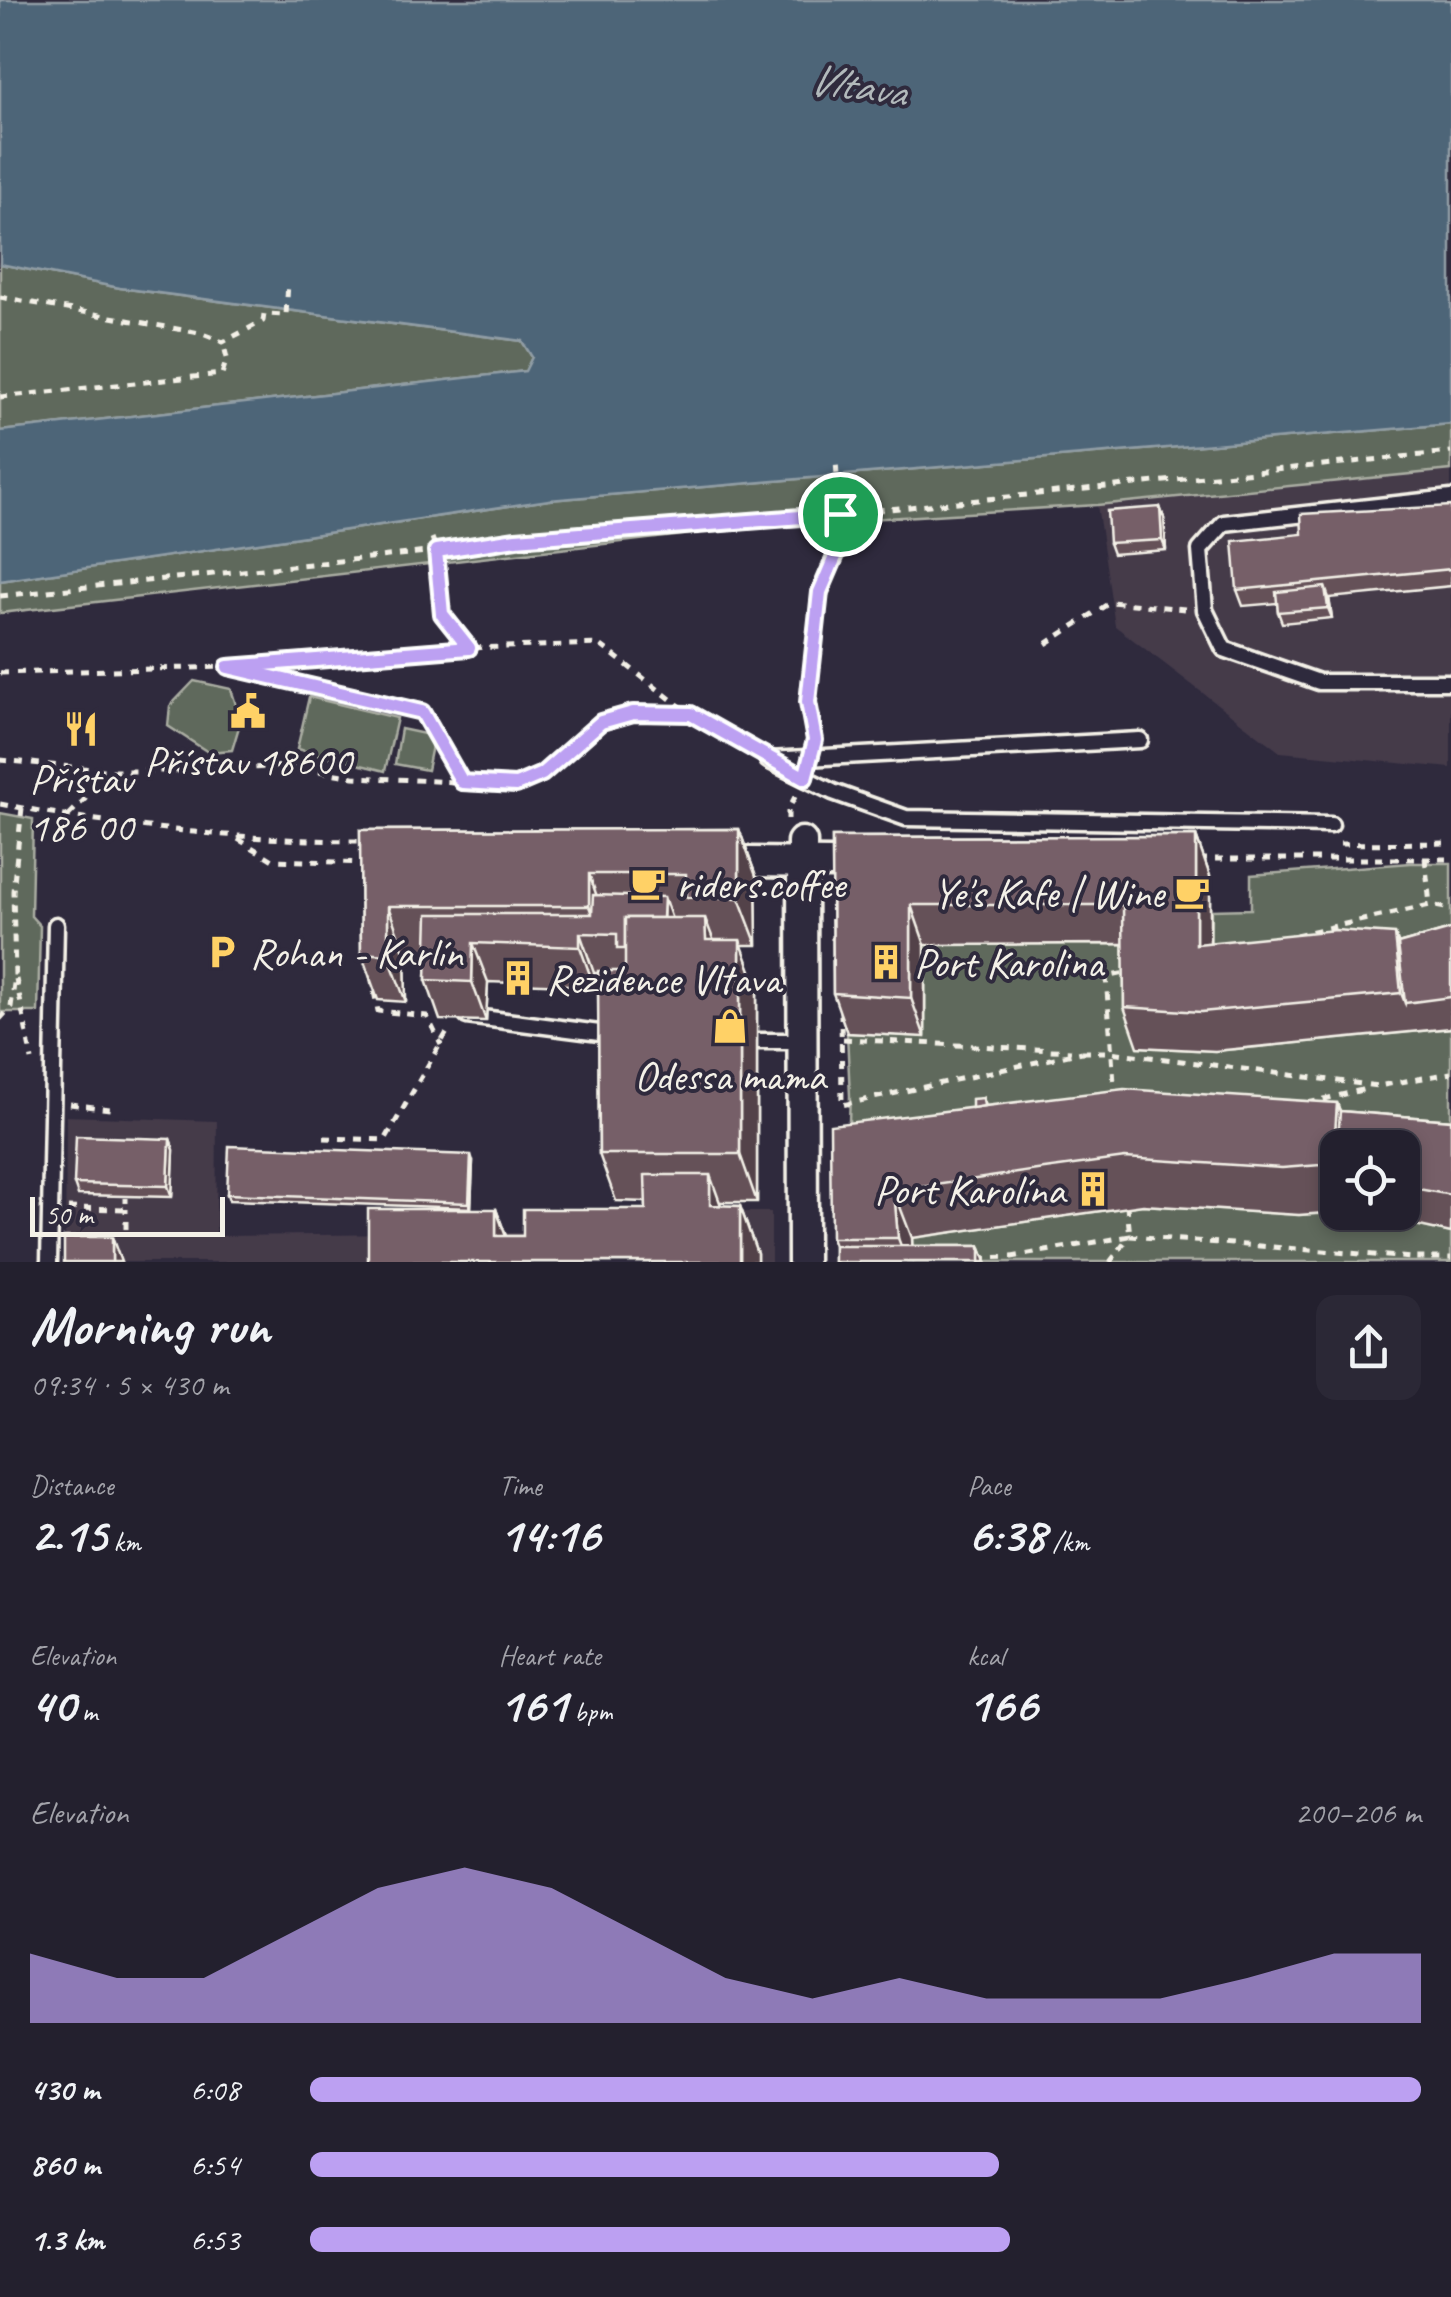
<!DOCTYPE html>
<html lang="en">
<head>
<meta charset="utf-8">
<style>
  body { margin:0; font-family:Caveat,sans-serif; background:#2b2836; color:#f1f3f6; height:100vh; display:flex; flex-direction:column; font-size:38px; white-space:nowrap }
  * { box-sizing:border-box; margin:0 }
  p { font-size:32px; color:#a3a3aa }
  .icon { flex:none; width:55px; height:55px; fill:none; stroke:currentColor; stroke-width:2; stroke-linecap:round; stroke-linejoin:round }
  .map { position:relative; height:1262px; overflow:hidden }
  .drawer { display:flex; flex-direction:column; background:#23202e; flex:1 }
  .drawer>* { flex:none }
  .buttons { position:absolute; left:1320px; top:1130px; display:grid; gap:20px }
  .buttons a { display:grid; place-items:center; width:100px; height:100px; border-radius:20px; background:#23202e; box-shadow:0 5px 15px #0003,0 0 0 2px #403e4a; font-size:50px }
  .scale { position:absolute; left:30px; bottom:25px; width:195px; box-sizing:border-box; padding-left:10px; border:5px solid #f4f1e8; border-top:0; font-size:28px; line-height:35px; white-space:nowrap; color:#f4f1e8; -webkit-text-stroke:8px #2f2a3d; paint-order:stroke }
  .pin { position:absolute; display:grid; place-items:center; width:85px; height:85px; color:#fff; margin:-42px; border:5px solid #fff; border-radius:50%; box-shadow:0 2px 10px #0007 }
  .round { display:grid; place-items:center; flex:none; width:105px; height:105px; border-radius:20px; background:#2b2836 }
  .headline { display:flex; align-items:center; justify-content:space-between; height:170px; padding:0 30px }
  h1 { font-size:55px; font-weight:700; line-height:75px }
  .stats { display:grid; grid-template-columns:repeat(3,1fr); gap:15px; height:170px; padding:10px 30px }
  .stats div { display:grid; align-content:center }
  .stats b { font-size:50px; font-weight:700 }
  .stats small { font-size:28px; font-weight:400 }
  .stats p { font-size:28px }
  .chart { height:280px; padding:20px 30px }
  .chart p { display:flex; justify-content:space-between }
  .chart svg { width:100%; height:180px; margin-top:10px; fill:#bca0f2; opacity:.7 }
  ul { padding:0 30px; list-style:none; font-size:32px }
  li { display:grid; grid-template-columns:160px 120px 1fr; align-items:center; height:75px }
  li i { height:25px; border-radius:12px; background:#bca0f2 }
  .map>svg:first-child { display:block }
  .built { fill:#443a4a }
  .green { fill:#5f695c; stroke:#aaada2; stroke-width:2.5 }
  .water { fill:#4e6578; stroke:#909da5; stroke-width:2.5 }
  .lines { fill:none; stroke-linecap:round; stroke-linejoin:round }
  .lane-casing { stroke:#f4f1e8; stroke-width:21 }
  .street-casing { stroke:#f4f1e8; stroke-width:35 }
  .path { stroke:#f4f1e8; stroke-width:5; stroke-dasharray:8 8; stroke-linecap:butt }
  .lane { stroke:#2f2a3d; stroke-width:14 }
  .street { stroke:#2f2a3d; stroke-width:28 }
  .wall { fill:#655159; stroke:#f4f1e8; stroke-width:2.5 }
  .shaded-wall { fill:#534248; stroke:#f4f1e8; stroke-width:2.5 }
  .building { fill:#765e67; stroke:#f4f1e8; stroke-width:2.5 }
  .route-casing { stroke:#fff; stroke-width:20 }
  .route { stroke:#bca0f2; stroke-width:12 }
  .labels { text-anchor:middle; stroke-width:8; stroke-linejoin:round; paint-order:stroke }
  .poi-label { font-size:42px; fill:#f4f1e8; stroke:#2f2a3d; text-anchor:start }
  .water-label { font-size:45px; font-style:italic; fill:#b2b9bb; stroke:#2f2a3d }
</style>
</head>
<body>
<div class="map">
<svg width="1451" height="1262" viewBox="0 0 1451 1262">
  <rect width="100%" height="100%" fill="#2f2a3d"/>
  <filter id="ink" filterUnits="userSpaceOnUse"><feTurbulence type="fractalNoise" baseFrequency=".01" numOctaves="2"/><feDisplacementMap in="SourceGraphic" scale="20" xChannelSelector="R" yChannelSelector="G"/><feConvolveMatrix kernelMatrix="1 2 1 2 8 2 1 2 1" color-interpolation-filters="sRGB"/></filter>
  <g filter="url(#ink)">
    <g class="built">
      <polygon points="1451,470 1451,768 1280,752 1115,626 1097,505"/>
      <polygon points="66,1116 217,1121 216,1236 605,1232 606,1212 771,1212 771,1262 65,1262"/>
    </g>
    <g class="green">
      <polygon points="0,264 120,288 522,341 532,357 526,371 0,431"/>
      <polygon points="1451,424 1451,470 1097,505 770,525 0,613 0,581 549,500"/>
      <polygon points="194,681 231,689 241,720 232,750 208,752 168,726 170,706"/>
      <polygon points="309,697 397,718 385,771 297,749"/>
      <polygon points="401,729 434,736 427,770 395,764"/>
      <polygon points="0,813 33,819 31,916 40,926 38,1012 0,1012"/>
      <polygon points="1411,863 1451,863 1451,962 1210,983 1211,910 1251,909 1251,875"/>
      <polygon points="1138,944 1139,1047 1215,1051 1451,1028 1451,1158 1402,1148 1338,1148 847,1172 850,1096 847,1033 925,1037 925,945"/>
      <polygon points="1143,1205 1299,1215 1357,1212 1451,1233 1451,1262 913,1262 912,1238"/>
    </g>
    <polygon class="water" points="0,0 1451,0 1451,424 549,500 0,581 0,431 525,371 532,357 522,341 120,288 0,264"/>
    <g class="lines">
      <defs>
        <g id="lane">
          <polyline points="1451,498 1224,523 1200,550 1205,610 1224,649 1319,682 1451,682"/>
          <polyline points="768,760 833,792 906,818 1331,825"/>
          <polyline points="769,760 1140,740"/>
          <polyline points="467,1016 615,1035"/>
          <polyline points="757,1041 801,1041"/>
          <polyline points="49,1262 56,925"/>
        </g>
        <g id="street">
          <polyline points="802,842 803,1262"/>
          <polyline points="749,862 832,863"/>
        </g>
      </defs>
      <use href="#lane" class="lane-casing"/>
      <use href="#street" class="street-casing"/>
      <g class="path">
        <polyline points="0,297 200,333 223,342 263,321 264,314 286,315 288,283"/>
        <polyline points="0,397 222,374 227,358 223,342"/>
        <polyline points="432,538 437,551 442,614 469,648"/>
        <polyline points="0,596 437,551 517,539 840,514 1451,452"/>
        <polyline points="1046,644 1111,602 1185,609"/>
        <polyline points="234,666 469,648 599,644 689,713"/>
        <polyline points="0,673 228,667 422,712 462,783"/>
        <polyline points="815,740 808,702 820,592 841,543 836,460"/>
        <polyline points="0,760 113,771 192,771 290,766 354,777 516,785 542,774 601,722 633,713 691,715 753,751"/>
        <path d="M0 804C121 826 241 841 364 841"/>
        <polyline points="69,815 113,771"/>
        <polyline points="788,819 788,810 797,793"/>
        <polyline points="238,839 273,860 366,863"/>
        <polyline points="1340,844 1451,843"/>
        <polyline points="1425,858 1430,905"/>
        <polyline points="1199,859 1451,859"/>
        <polyline points="832,887 833,940"/>
        <polyline points="1296,935 1430,905 1451,909"/>
        <polyline points="371,976 378,1011 427,1016 441,1045"/>
        <polyline points="16,979 32,1060"/>
        <polyline points="841,1011 842,1105 1082,1052"/>
        <polyline points="0,1019 11,1007 15,976 13,891 22,808"/>
        <polyline points="843,1039 1071,1051"/>
        <polyline points="1082,1052 1110,1052 1378,1086 1451,1073"/>
        <polyline points="1115,1096 1106,977 1130,972"/>
        <polyline points="1308,1103 1370,1088"/>
        <polyline points="70,1104 117,1110"/>
        <polyline points="324,1138 385,1140 450,1027"/>
        <polyline points="68,1208 126,1209 126,1198"/>
        <polyline points="126,1229 126,1209"/>
        <polyline points="979,1258 1012,1257 1130,1236 1127,1207"/>
        <polyline points="1110,1262 1130,1236 1413,1258 1451,1258"/>
      </g>
      <use href="#lane" class="lane"/>
      <use href="#street" class="street"/>
    </g>
    <g class="wall">
      <polygon points="1451,506 1451,586 1329,598 1332,618 1282,623 1278,612 1277,603 1243,606 1237,590 1302,534"/>
      <polygon points="1160,507 1164,518 1166,550 1113,554 1109,543"/>
      <polygon points="739,829 756,876 757,945 741,945 757,987 757,1202 719,1202 721,1206 740,1206 757,1253 757,1262 368,1262 496,1209 506,1236 523,1236 646,1209 646,1202 616,1201 599,1154 598,973 594,973 594,986 488,982 486,1021 440,1020 426,980 427,954 405,954 406,1002 378,1000 361,953 360,830"/>
      <polygon points="1196,836 1210,876 1210,943 1398,944 1451,929 1451,1028 1215,1051 1138,1047 1124,1007 1124,944 925,945 925,1037 847,1033 833,993 832,837"/>
      <polygon points="983,1098 986,1106 1337,1103 1340,1111 1451,1120 1451,1233 1357,1212 1402,1212 1402,1148 1338,1148 1338,1212 1299,1215 1143,1205 912,1238 912,1246 980,1246 986,1262 834,1262 834,1246 831,1238"/>
      <polygon points="170,1139 174,1150 172,1197 78,1195 74,1184"/>
      <polygon points="473,1161 471,1208 229,1200 227,1194"/>
    </g>
    <g class="shaded-wall">
      <polygon points="1160,507 1164,518 1166,550 1162,540"/>
      <polygon points="1325,587 1329,598 1332,618 1328,608"/>
      <polygon points="739,829 756,876 757,945 739,898"/>
      <polygon points="1196,836 1210,876 1210,983 1196,944"/>
      <polygon points="589,874 606,922 599,934 589,906"/>
      <polygon points="664,897 678,936 663,926"/>
      <polygon points="911,905 925,945 925,1037 911,998"/>
      <polygon points="388,906 405,954 406,1002 388,955"/>
      <polygon points="705,918 723,965 706,940"/>
      <polygon points="580,933 594,973 594,986 580,947"/>
      <polygon points="1395,934 1409,974 1405,1003 1401,993"/>
      <polygon points="740,940 757,987 757,1202 740,1154"/>
      <polygon points="473,943 488,982 486,1021 472,982"/>
      <polygon points="1337,1103 1353,1148 1336,1172 1333,1164"/>
      <polygon points="170,1139 174,1150 172,1197 168,1186"/>
      <polygon points="471,1155 473,1161 471,1208 469,1203"/>
      <polygon points="710,1175 727,1222 710,1205"/>
      <polygon points="894,1191 912,1238 913,1262 907,1262 898,1238"/>
      <polygon points="740,1206 757,1253 757,1262 740,1262"/>
      <polygon points="496,1209 513,1256 496,1236"/>
      <polygon points="112,1237 121,1262 112,1262"/>
      <polygon points="980,1246 986,1262 980,1262"/>
    </g>
    <g class="building">
      <polygon points="1451,506 1451,569 1237,590 1233,541 1302,534 1301,514"/>
      <polygon points="1160,507 1162,540 1109,543 1107,511"/>
      <polygon points="1325,587 1328,608 1278,612 1276,592"/>
      <polygon points="739,829 739,898 687,897 686,874 589,874 589,906 388,906 388,955 361,953 360,830"/>
      <polygon points="1196,836 1196,944 1335,930 1395,934 1401,993 1201,1012 1124,1007 1123,905 911,905 911,998 833,993 832,837"/>
      <polygon points="593,895 664,897 663,918 625,918 625,949 617,949 617,934 580,933 580,947 473,943 472,982 426,980 428,914 592,914"/>
      <polygon points="625,918 705,918 706,940 740,940 740,1154 599,1154 598,971 625,971"/>
      <polygon points="1451,929 1451,997 1405,1003 1398,944"/>
      <polygon points="1124,1089 1337,1103 1333,1164 1282,1168 1125,1158 1037,1170 894,1191 898,1238 831,1238 830,1125"/>
      <polygon points="983,1098 984,1106 972,1108 972,1099"/>
      <polygon points="1340,1111 1451,1120 1451,1195 1402,1186 1402,1148 1338,1148 1338,1172 1336,1172"/>
      <polygon points="76,1136 170,1139 168,1186 74,1184"/>
      <polygon points="229,1146 471,1155 469,1203 227,1194"/>
      <polygon points="645,1175 710,1175 710,1205 740,1206 740,1262 368,1262 368,1209 496,1209 496,1236 523,1236 523,1209 646,1209"/>
      <rect x="64" y="1237" width="48" height="25"/>
      <rect x="834" y="1246" width="146" height="16"/>
    </g>
  </g>
  <g class="lines" filter="url(#ink)">
    <defs>
      <polygon id="route" points="840,514 841,543 820,592 808,702 815,740 805,778 691,714 633,713 601,722 542,774 516,785 462,782 422,712 228,667 469,648 442,614 436,551 516,539"/>
    </defs>
    <use href="#route" class="route-casing"/>
    <use href="#route" class="route"/>
  </g>
  <defs>
    <symbol id="civic-bare" viewBox="-9 -9 18 18"><path d="M-.6-6.5H3V-4.5H.6V-3L4-1V1h2V6H-6V1h2V-1L-.6-3ZM-1.2 2.5V6h2.4V2.5Z" fill="#ffd166" stroke="#2f2a3d" stroke-width="2.5" paint-order="stroke"/></symbol>
    <symbol id="restaurant-bare" viewBox="-9 -9 18 18"><path d="M-5-6h1v4h1v-4h1v4h1v-4h1v5L-1.5 .5V6h-2V.5L-5-1ZM5-6V6H3V1.5H1.5Q1.5-4 5-6Z" fill="#ffd166" stroke="#2f2a3d" stroke-width="2.5" paint-order="stroke"/></symbol>
    <symbol id="cafe-bare" viewBox="-9 -9 18 18"><path d="M-5.5-4.5H6V0H3Q3 3.5 0 3.5H-2.5Q-5.5 3.5-5.5 0ZM3-3.2v2h1.7v-2ZM-6 4.5H4V6H-6Z" fill="#ffd166" stroke="#2f2a3d" stroke-width="2.5" paint-order="stroke"/></symbol>
    <symbol id="parking-bare" viewBox="-9 -9 18 18"><path d="M-3.5-5.5H1a3.5 3.5 0 0 1 0 7H-1V5.5H-3.5ZM-1-3.4V-.6H.8a1.4 1.4 0 0 0 0-2.8Z" fill="#ffd166" stroke="#2f2a3d" stroke-width="2.5" paint-order="stroke"/></symbol>
    <symbol id="building-bare" viewBox="-9 -9 18 18"><path d="M-4-6H4V6H1V3H-1V6H-4ZM-2.5-4.3h1.7v1.8h-1.7ZM.8-4.3h1.7v1.8H.8ZM-2.5-1h1.7V.8h-1.7ZM.8-1h1.7V.8H.8Z" fill="#ffd166" stroke="#2f2a3d" stroke-width="2.5" paint-order="stroke"/></symbol>
    <symbol id="shop-bare" viewBox="-9 -9 18 18"><path d="M-5-2.5h2.3a2.7 3.5 0 0 1 5.4 0H5L5.5 6h-11ZM-1.5-2.5h3a1.5 2.3 0 0 0-3 0Z" fill="#ffd166" stroke="#2f2a3d" stroke-width="2.5" paint-order="stroke"/></symbol>
  </defs>
  <g fill-rule="evenodd">
    <use href="#civic-bare" x="223" y="686" width="50" height="50"/>
    <use href="#restaurant-bare" x="56" y="704" width="50" height="50"/>
    <use href="#cafe-bare" x="623" y="858" width="50" height="50"/>
    <use href="#cafe-bare" x="1167" y="867" width="50" height="50"/>
    <use href="#parking-bare" x="197" y="927" width="50" height="50"/>
    <use href="#building-bare" x="861" y="937" width="50" height="50"/>
    <use href="#building-bare" x="493" y="953" width="50" height="50"/>
    <use href="#shop-bare" x="705" y="1001" width="50" height="50"/>
    <use href="#building-bare" x="1068" y="1164" width="50" height="50"/>
  </g>
  <g class="labels">
    <g class="poi-label">
      <text x="248" y="775" text-anchor="middle">Přístav 18600</text>
      <text x="81" y="793" text-anchor="middle">Přístav<tspan x="81" dy="48">186 00</tspan></text>
      <text x="676" y="898">riders.coffee</text>
      <text x="1164" y="907" text-anchor="end">Ye's Kafe | Wine</text>
      <text x="250" y="967">Rohan - Karlín</text>
      <text x="914" y="977">Port Karolina</text>
      <text x="546" y="993">Rezidence Vltava</text>
      <text x="730" y="1090" text-anchor="middle">Odessa mama</text>
      <text x="1065" y="1204" text-anchor="end">Port Karolína</text>
    </g>
    <g class="water-label">
      <text transform="translate(857 84) rotate(8)" y="16">Vltava</text>
    </g>
  </g>
</svg>
<div class="buttons">
<a><svg class="icon" aria-label="locate" viewBox="0 0 24 24"><circle cx="12" cy="12" r="6"/><path d="M12 2v4M12 18v4M2 12h4M18 12h4"/></svg></a>
</div>
<div class="scale">50 m</div>
<div class="pin" style="left:840px;top:514px;background:#1e9e55"><svg class="icon" aria-label="arrive" viewBox="0 0 24 24"><path d="M6 21V4h12l-3 4 3 4H6"/></svg></div>
</div>
<section class="drawer">
<div class="headline"><div><h1>Morning run</h1><p>09:34 · 5 × 430 m</p></div><a class="round"><svg class="icon" aria-label="share" viewBox="0 0 24 24"><path d="M12 15V3M7 8l5-5 5 5M5 13v7h14v-7"/></svg></a></div>
<div class="stats">
<div><p>Distance</p><b>2.15<small> km</small></b></div>
<div><p>Time</p><b>14:16</b></div>
<div><p>Pace</p><b>6:38<small> /km</small></b></div>
</div>
<div class="stats">
<div><p>Elevation</p><b>40<small> m</small></b></div>
<div><p>Heart rate</p><b>161<small> bpm</small></b></div>
<div><p>kcal</p><b>166</b></div>
</div>
<div class="chart"><p><span>Elevation</span>200–206 m</p>
<svg viewBox="0 0 160 44" preserveAspectRatio="none"><path d="M0 44V27L10 33L20 33L30 22L40 11L50 6L60 11L70 22L80 33L90 38L100 33L110 38L120 38L130 38L140 33L150 27L160 27V44z"/></svg>
</div>
<ul>
<li><b>430 m</b>6:08<i style="width:100%"></i></li>
<li><b>860 m</b>6:54<i style="width:62%"></i></li>
<li><b>1.3 km</b>6:53<i style="width:63%"></i></li>
</ul>
</section>
</body>
</html>
